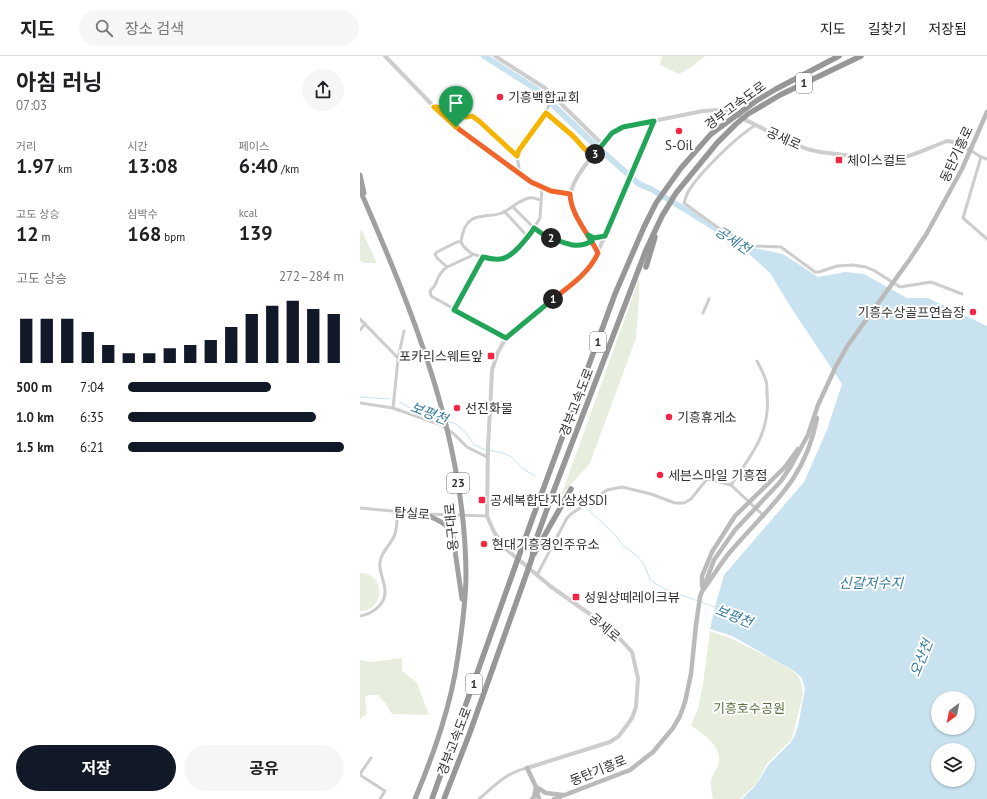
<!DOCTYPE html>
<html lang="ko">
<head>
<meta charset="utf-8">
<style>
  body { margin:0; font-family:"PT Sans","Noto Sans KR",sans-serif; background:#f6f6f6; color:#202124; height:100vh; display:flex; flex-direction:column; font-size:15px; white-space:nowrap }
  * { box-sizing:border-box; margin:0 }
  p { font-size:13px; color:#757577 }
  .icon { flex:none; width:22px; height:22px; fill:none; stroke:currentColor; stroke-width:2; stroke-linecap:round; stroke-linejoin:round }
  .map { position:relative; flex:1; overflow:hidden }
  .side { display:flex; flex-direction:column; background:#fff; width:360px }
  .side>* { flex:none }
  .needle { width:26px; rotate:212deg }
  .tools { position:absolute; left:571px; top:635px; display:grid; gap:8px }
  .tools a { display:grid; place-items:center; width:44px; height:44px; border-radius:50%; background:#fff; box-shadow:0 1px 3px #0004; font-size:20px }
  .pin { position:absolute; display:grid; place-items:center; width:34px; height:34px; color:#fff; margin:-41px -17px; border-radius:50% 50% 50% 0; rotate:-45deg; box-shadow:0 0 4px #0007 }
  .pin .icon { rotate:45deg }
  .km { position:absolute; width:20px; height:20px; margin:-10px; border-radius:50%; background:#222; color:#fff; font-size:11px; line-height:20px; text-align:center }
  .round { display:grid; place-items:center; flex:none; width:42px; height:42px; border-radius:21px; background:#f6f6f6 }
  .summary { display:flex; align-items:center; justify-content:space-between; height:68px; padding:0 16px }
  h1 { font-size:22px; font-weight:700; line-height:30px }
  .stats { display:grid; grid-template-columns:repeat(3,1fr); gap:6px; height:68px; padding:4px 16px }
  .stats div { display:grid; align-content:center }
  .stats b { font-size:20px; font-weight:700 }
  .stats small { font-size:11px; font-weight:400 }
  .stats p { font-size:11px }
  .chart { height:112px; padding:8px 16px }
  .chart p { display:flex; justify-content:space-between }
  .chart svg { width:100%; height:72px; margin-top:4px; stroke:#111827; stroke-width:6 }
  .button { display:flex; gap:8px; margin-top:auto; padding:8px 16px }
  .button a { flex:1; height:46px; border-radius:24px; background:#111827; color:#fff; font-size:16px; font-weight:700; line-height:46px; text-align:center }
  .button a+a { background:#f6f6f6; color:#202124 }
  ul { padding:0 16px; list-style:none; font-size:13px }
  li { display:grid; grid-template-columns:64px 48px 1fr; align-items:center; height:30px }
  li i { height:10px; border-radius:5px; background:#111827 }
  header { display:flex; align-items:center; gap:24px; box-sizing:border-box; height:56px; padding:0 20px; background:#fff; border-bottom:1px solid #e0e0e0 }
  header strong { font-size:19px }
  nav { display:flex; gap:22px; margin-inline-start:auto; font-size:14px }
  .search { width:280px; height:36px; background:#f6f6f6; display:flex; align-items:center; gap:10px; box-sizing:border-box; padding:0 14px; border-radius:22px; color:#757577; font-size:15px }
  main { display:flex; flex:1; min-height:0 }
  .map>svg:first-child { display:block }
  .green { fill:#e8eedd }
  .water { fill:#c8e3ef; fill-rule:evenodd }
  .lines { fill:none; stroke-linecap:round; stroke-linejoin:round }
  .stream { stroke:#c8e3ef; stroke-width:1 }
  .river { stroke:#c8e3ef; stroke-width:6 }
  .minor { stroke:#cdcdcd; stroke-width:3 }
  .tertiary { stroke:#cdcdcd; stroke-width:4 }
  .secondary { stroke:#bababa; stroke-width:4.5 }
  .trunk { stroke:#a0a0a0; stroke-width:5 }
  .motorway { stroke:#979797; stroke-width:5.5 }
  .split-1-casing { stroke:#fff; stroke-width:8 }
  .split-2-casing { stroke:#fff; stroke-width:8 }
  .split-3-casing { stroke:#fff; stroke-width:8 }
  .split-4-casing { stroke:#fff; stroke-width:8 }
  .split-1 { stroke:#f0652b; stroke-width:5 }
  .split-2 { stroke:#22a559; stroke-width:5 }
  .split-3 { stroke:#22a559; stroke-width:5 }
  .split-4 { stroke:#f5b400; stroke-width:5 }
  .poi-dot { fill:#f42545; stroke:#fff; stroke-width:1.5 }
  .labels { text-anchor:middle; stroke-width:4; stroke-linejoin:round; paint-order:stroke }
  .shield { fill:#fff; stroke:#6e6e6e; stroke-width:1 }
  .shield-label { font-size:12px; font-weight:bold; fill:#303030 }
  .poi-label { font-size:13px; fill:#303030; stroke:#fff; text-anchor:start }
  .street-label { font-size:13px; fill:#303030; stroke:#fff }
  .park-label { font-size:13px; fill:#577039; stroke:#fff }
  .water-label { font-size:14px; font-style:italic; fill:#367b9a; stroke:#fff }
</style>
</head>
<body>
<header>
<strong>지도</strong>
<div class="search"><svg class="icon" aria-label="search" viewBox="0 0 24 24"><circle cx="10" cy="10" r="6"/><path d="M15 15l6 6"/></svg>장소 검색</div>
<nav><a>지도</a><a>길찾기</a><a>저장됨</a></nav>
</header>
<main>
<section class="side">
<div class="summary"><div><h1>아침 러닝</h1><p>07:03</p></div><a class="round"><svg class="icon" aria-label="share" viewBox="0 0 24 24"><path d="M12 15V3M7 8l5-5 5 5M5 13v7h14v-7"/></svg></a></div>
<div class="stats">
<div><p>거리</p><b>1.97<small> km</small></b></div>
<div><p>시간</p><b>13:08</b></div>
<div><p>페이스</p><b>6:40<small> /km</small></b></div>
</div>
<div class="stats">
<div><p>고도 상승</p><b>12<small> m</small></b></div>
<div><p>심박수</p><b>168<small> bpm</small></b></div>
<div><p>kcal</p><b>139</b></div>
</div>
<div class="chart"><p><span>고도 상승</span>272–284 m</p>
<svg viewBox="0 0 160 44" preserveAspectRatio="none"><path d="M5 44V17M15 44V17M25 44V17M35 44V25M45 44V33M55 44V38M65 44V38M75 44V35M85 44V33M95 44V30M105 44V22M115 44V14M125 44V9M135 44V6M145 44V11M155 44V14"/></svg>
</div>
<ul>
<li><b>500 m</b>7:04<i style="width:66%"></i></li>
<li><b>1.0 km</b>6:35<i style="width:87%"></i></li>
<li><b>1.5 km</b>6:21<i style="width:100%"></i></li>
</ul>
<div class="button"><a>저장</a><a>공유</a></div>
</section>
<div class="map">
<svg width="627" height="743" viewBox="0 0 627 743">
  <rect width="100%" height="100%" fill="#fff"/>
  <g class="green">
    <polygon points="302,0 345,0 333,10 319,18 300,9"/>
    <polygon points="0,175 2,175 17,207 4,207 0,204"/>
    <polygon points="279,223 279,241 276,282 230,407 201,440"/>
    <path d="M0 517C25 516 26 555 0 555Z"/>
    <path d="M350 575 370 582 412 603 433 615 438 620 441 626 443 638 432 682 429 686 407 708 397 727 380 743H353C352 736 349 729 352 722 353 718 356 714 358 710 364 691 344 679 331 669L338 653 343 628Z"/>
    <polygon points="42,602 42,615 57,627 69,659 32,658 26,648 18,639 9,639 5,641 7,658 0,663 0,604 11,606"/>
  </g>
  <path class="water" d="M379 189 423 198 458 221 485 216 504 218 547 242H568L627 270V743H382L394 731 400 723 408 709 430 687 434 681 438 670 445 633 442 622 434 615 372 580 350 573 355 551 364 519 444 426 467 374 482 328 430 250 410 217ZM578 642H608V672H578ZM578 694H608V724H578Z"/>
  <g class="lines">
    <g class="stream">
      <polyline points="0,341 30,343"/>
      <polyline points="40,346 50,352 82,363"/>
      <polyline points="87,365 96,368 104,375 114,389 126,394"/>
      <polyline points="129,394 143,397 152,401 162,412 175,420"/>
      <polyline points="213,441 221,447"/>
      <polyline points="226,451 256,480 264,491 275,498 283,507 291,525 305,533 338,545"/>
      <polyline points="341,546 355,551"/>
    </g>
    <polyline class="river" points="124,0 176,33 234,88 279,128 291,133 326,154 390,194"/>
    <g class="minor">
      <path d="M75 51C88 50 98 65 112 60L119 65 157 100 159 94 186 57 213 80 232 101"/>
      <polyline points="186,57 192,40"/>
      <path d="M396 69C378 79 336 120 327 138 326 141 325 144 324 147L357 171 382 185 395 190 421 191 455 216H459L477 210 492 209 506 211 515 215 540 231 571 226 602 238"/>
      <polyline points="610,94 621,101 627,103"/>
      <polyline points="157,100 160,118"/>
      <polyline points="621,101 603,162 627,183"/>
      <path d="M181 144C176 143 174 141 169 142 159 144 151 153 142 157 133 161 119 158 111 164 104 169 102 178 101 186H97L77 196 75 198 77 202 87 211 111 200 112 198C127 202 141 208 154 197 157 194 159 190 162 187 169 180 175 171 180 162L182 132"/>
      <polyline points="153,151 174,172 184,179 216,190 224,190 232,185"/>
      <polyline points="144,155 168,181"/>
      <polyline points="101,186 104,191 112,198"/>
      <path d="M87 211C81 215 78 221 76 227 75 230 72 233 70 235L71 240 146 282"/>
      <polyline points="94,254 123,201"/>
      <polyline points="343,257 349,243"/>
      <polyline points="0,263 38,302"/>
      <polyline points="0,274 5,268"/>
      <polyline points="0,347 33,352 81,369 94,378 107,391 127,401"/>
      <polyline points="33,352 38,303 44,275"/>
      <polyline points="371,429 404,460"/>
      <polyline points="0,452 65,458 127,460"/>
      <path d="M177 519 207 462 211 458 247 434 262 431 291 438 315 447H324L331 443 347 423 371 429C392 398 411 376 407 337 407 333 407 328 406 325 404 318 400 311 397 305"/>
      <path d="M0 560C12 558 25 549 25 536 25 524 17 514 21 502 24 493 32 487 35 478 37 471 37 463 38 456"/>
      <polyline points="0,718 11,702"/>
      <polyline points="0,719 25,735 20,743"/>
      <path d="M119 743C134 730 147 716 167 712"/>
    </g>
    <g class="tertiary">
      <polyline points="25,0 82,59 95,71 178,130 191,135 210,138"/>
      <polyline points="135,0 185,32 242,88"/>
      <polyline points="230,180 234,182 245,180"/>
      <path d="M238 197C230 181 216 165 211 148 205 128 234 99 246 83L252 77 263 71 343 55 358 54 370 56 419 81 447 93 460 96 524 104C546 104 566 93 587 85L594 86 610 94"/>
      <polyline points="167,712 250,686 259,680 272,662 276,651 278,622 272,596 262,585 241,566 190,530 146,493 134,476 127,460 128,391 131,335 132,314 138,296 146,282 176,257 212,229 234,205 294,65"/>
    </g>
    <g class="secondary">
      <polyline points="342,530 342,520 352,496 375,460 425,411 438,393"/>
      <path d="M343 534C352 522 360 508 370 496 409 450 445 426 457 362"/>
      <polyline points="167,712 176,731 179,743"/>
      <polyline points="172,743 174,741 176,731 186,737 203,739"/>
      <polyline points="194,743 270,714 293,696 313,672 320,660 325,646 331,618 336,569 340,541 354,504 375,474 421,425 431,410 448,379 458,349 476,310 488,289 550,203 567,177 602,113 627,56"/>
    </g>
    <g class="trunk">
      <polyline points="0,119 4,137"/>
      <path d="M0 134C53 256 105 382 106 518 106 545 102 573 98 600 91 650 74 697 55 743"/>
      <path d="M65 458C78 465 88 466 93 481L102 543"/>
    </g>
    <g class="motorway">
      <polyline points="286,211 295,181"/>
      <polyline points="174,498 211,433"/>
      <polyline points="72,743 170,469 255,238 284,171 296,147 321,112 351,78 396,45 416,33 479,0"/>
      <polyline points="84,743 109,679 165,522 172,502 174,489 194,434 286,194 302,160 316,137 357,87 376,68 388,58 420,39 501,0"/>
    </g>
  </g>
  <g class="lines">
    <defs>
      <path id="split-1" d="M96 71 171 126 191 135 210 138C211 160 229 178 238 197 229 217 210 230 193 243"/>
      <path id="split-2" d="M191 182 184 179 174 172C170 179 165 184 160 190 148 203 141 206 123 201L94 254 146 282 193 243"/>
      <path id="split-3" d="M191 182C207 187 216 194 232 185L228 179 234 182 245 180 294 65 263 71 252 77 235 98"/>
      <path id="split-4" d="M96 71 74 51C88 50 98 65 112 60L119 65 157 100 159 94 186 57 213 80 232 101 235 98"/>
    </defs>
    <use href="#split-1" class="split-1-casing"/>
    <use href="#split-2" class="split-2-casing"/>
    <use href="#split-3" class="split-3-casing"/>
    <use href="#split-4" class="split-4-casing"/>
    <use href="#split-1" class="split-1"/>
    <use href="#split-2" class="split-2"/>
    <use href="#split-3" class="split-3"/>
    <use href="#split-4" class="split-4"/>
  </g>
  <g class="poi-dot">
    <circle cx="140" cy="41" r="4"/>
    <circle cx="319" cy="75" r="4"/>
    <rect x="475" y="100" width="8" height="8" rx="2"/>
    <circle cx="613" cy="256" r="4"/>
    <rect x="127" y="296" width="8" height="8" rx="2"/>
    <circle cx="97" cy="352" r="4"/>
    <circle cx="309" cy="361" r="4"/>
    <circle cx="300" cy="419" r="4"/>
    <rect x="118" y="440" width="8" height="8" rx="2"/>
    <circle cx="124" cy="488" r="4"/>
    <rect x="212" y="537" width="8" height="8" rx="2"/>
  </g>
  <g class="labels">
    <g class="shield">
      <rect x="436" y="17" width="16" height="20" rx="3"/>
      <rect x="230" y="276" width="16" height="20" rx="3"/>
      <rect x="87" y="417" width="22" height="20" rx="3"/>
      <rect x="106" y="618" width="16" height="20" rx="3"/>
    </g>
    <g class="shield-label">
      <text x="444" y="31">1</text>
      <text x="238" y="290">1</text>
      <text x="98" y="431">23</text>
      <text x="114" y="632">1</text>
    </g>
    <g class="poi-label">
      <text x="148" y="46">기흥백합교회</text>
      <text x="319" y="94" text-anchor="middle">S-Oil</text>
      <text x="487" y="109">체이스컬트</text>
      <text x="605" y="261" text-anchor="end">기흥수상골프연습장</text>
      <text x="123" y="305" text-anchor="end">포카리스웨트앞</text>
      <text x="105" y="357">선진화물</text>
      <text x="317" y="366">기흥휴게소</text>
      <text x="308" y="424">세븐스마일 기흥점</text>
      <text x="130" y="449">공세복합단지.삼성SDI</text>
      <text x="132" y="493">현대기흥경인주유소</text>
      <text x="224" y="546">성원상떼레이크뷰</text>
    </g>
    <g class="street-label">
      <text transform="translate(375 49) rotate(-36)" y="5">경부고속도로</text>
      <text transform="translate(424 82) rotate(24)" y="5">공세로</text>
      <text transform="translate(596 98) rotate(-65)" y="5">동탄기흥로</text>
      <text transform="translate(216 346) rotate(-69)" y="5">경부고속도로</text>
      <text transform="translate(52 457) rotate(4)" y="5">탑실로</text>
      <text transform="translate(91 471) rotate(-95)" y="5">용구대로</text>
      <text transform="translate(245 571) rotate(40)" y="5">공세로</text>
      <text transform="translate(94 685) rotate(-69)" y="5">경부고속도로</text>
      <text transform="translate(238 714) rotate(-22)" y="5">동탄기흥로</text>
    </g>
    <g class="park-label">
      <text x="389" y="657">기흥호수공원</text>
    </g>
    <g class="water-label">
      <text transform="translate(373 184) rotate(33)" y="5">공세천</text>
      <text transform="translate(69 357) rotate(21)" y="5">보평천</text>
      <text x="511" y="532">신갈저수지</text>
      <text transform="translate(374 560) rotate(22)" y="5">보평천</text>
      <text transform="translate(561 602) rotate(-68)" y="5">오산천</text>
    </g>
  </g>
</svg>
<div class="tools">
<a><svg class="needle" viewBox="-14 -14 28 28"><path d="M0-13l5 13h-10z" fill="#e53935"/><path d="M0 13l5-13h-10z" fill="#757577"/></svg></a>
<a><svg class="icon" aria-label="layers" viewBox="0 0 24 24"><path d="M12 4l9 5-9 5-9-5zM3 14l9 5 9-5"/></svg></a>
</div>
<div class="pin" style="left:96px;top:71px;background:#1e9e55"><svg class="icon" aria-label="arrive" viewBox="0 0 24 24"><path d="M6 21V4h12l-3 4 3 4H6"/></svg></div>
<b class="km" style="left:193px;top:243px">1</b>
<b class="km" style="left:191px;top:182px">2</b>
<b class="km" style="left:235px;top:98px">3</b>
</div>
</main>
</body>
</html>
